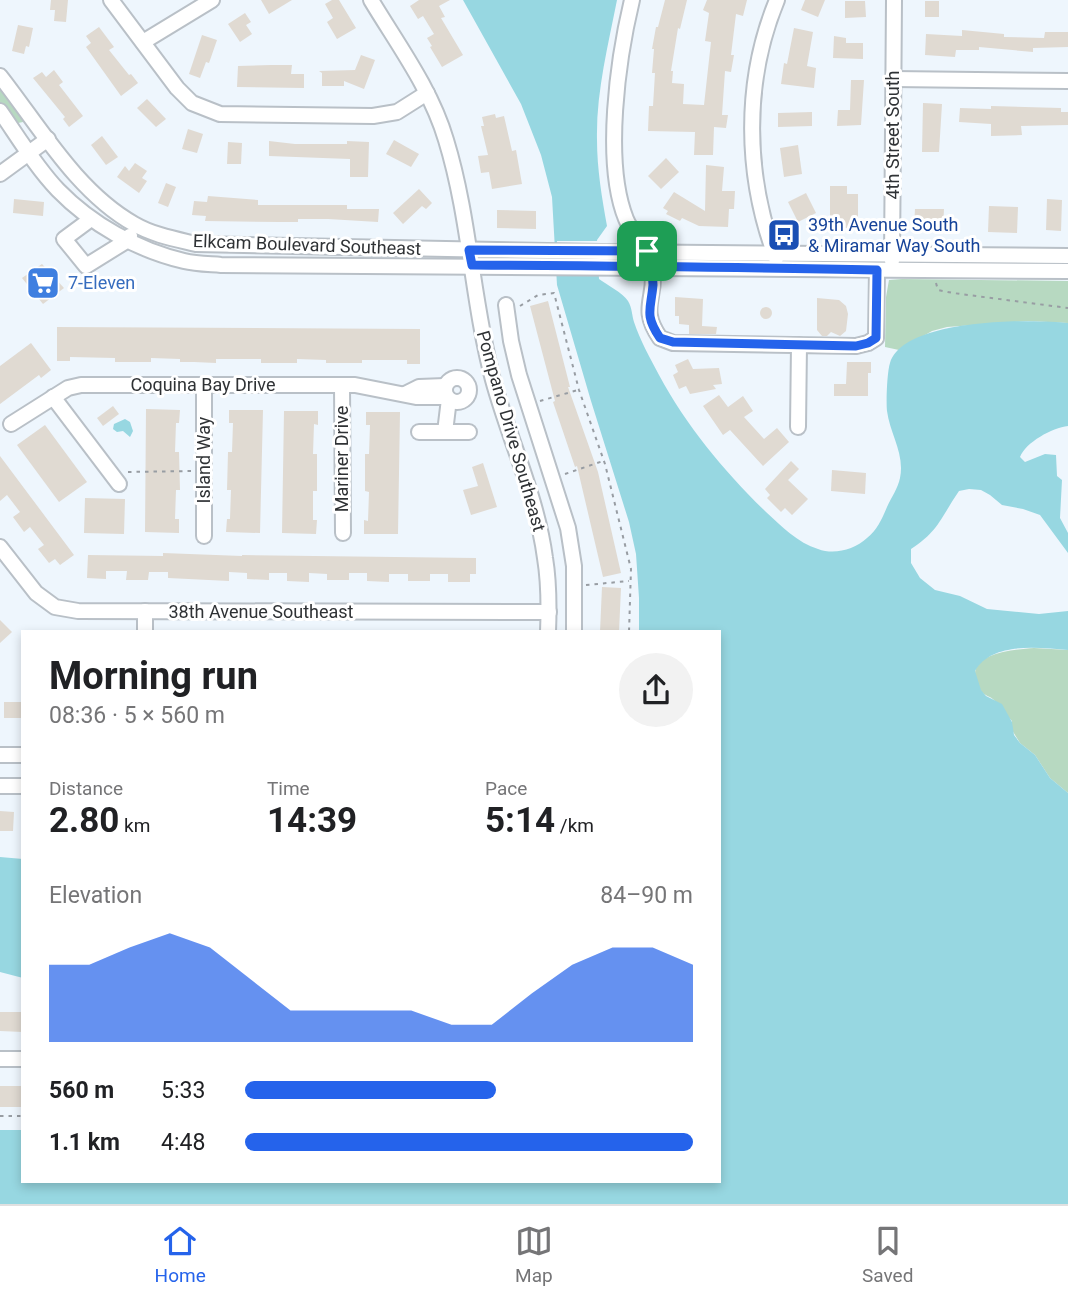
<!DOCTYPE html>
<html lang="en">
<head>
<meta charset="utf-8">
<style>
  body { margin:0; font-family:Roboto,sans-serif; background:#f2f2f2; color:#202124; height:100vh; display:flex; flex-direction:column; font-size:26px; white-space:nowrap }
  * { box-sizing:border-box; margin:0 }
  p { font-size:23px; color:#757577 }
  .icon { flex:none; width:38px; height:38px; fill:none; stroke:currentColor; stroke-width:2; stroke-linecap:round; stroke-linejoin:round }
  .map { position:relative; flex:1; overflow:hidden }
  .side { position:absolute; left:21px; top:630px; width:700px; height:553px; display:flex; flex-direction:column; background:#fff; border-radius:0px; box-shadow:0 4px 10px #0003 }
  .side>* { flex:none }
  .pin { position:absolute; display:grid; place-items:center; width:60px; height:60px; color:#fff; margin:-30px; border-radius:14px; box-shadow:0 4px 10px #0006 }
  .round { display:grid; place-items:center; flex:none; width:74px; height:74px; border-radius:37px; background:#f2f2f2 }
  .headline { display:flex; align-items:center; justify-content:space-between; height:119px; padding:0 28px }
  h1 { font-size:38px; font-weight:700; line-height:52px }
  .figures { display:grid; grid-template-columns:repeat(3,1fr); gap:10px; height:119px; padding:7px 28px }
  .figures div { display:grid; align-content:center }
  .figures b { font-size:35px; font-weight:700 }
  .figures small { font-size:19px; font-weight:400 }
  .figures p { font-size:19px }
  .chart { height:196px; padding:14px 28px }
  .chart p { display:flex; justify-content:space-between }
  .chart svg { width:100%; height:126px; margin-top:7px; fill:#2563eb; opacity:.7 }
  ul { padding:0 28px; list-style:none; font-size:23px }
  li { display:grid; grid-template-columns:112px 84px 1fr; align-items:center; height:52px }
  li i { height:18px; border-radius:9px; background:#2563eb }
  .tabs { display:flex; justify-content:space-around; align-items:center; height:98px; border-top:2px solid #e0e0e0; background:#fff; font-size:19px; color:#757577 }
  .tabs a { display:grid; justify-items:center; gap:4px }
  .tabs .on { color:#2563eb }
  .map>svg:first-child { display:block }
  .green { fill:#b7d9c1 }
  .water { fill:#97d7e1 }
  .pier { fill:#eef6fd }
  .building { fill:#e0dad2 }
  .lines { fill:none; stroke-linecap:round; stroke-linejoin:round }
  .minor-casing { stroke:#b9c0c7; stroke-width:18 }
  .path { stroke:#989da3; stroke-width:2; stroke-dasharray:3.5 5; stroke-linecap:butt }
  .minor { stroke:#fff; stroke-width:14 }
  .route-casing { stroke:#fff; stroke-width:14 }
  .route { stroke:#2563eb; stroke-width:9 }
  .labels { text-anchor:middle; stroke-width:6; stroke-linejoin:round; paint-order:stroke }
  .street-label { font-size:18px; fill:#2f3235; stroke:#fff }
  .transit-label { font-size:18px; fill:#164399; stroke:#fff; text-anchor:start }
  .shop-label { font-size:18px; fill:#366cbe; stroke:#fff; text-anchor:start }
</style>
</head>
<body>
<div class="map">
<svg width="1068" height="1204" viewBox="0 0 1068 1204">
  <rect width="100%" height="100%" fill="#eef6fd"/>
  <g class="green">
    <polygon points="0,85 25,120 23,122 13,124 0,104"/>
    <polygon points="902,279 1068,281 1068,323 1028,321 947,327 932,331 899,350 885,347 886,297 889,280"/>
    <path d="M1034 648 1068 650V793L1050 778 1035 755 1020 743 1012 730V721C1006 715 1001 707 994 700 990 696 985 696 981 691 957 654 1011 650 1034 648Z"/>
  </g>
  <g class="water">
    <path d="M463 0H617C608 46 596 93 597 140 597 169 602 198 607 226L597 240 599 279C607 285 623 293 628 301 632 307 632 316 634 322 640 340 650 358 659 375 687 427 724 471 766 512 781 526 798 543 818 549 834 555 854 550 867 538 877 530 882 519 887 507 891 498 898 488 900 478 905 454 890 434 887 411 886 402 887 372 890 363 904 318 1030 319 1068 323V426C1052 428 1026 442 1020 457L1025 462 1045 454 1056 455 1057 476 1062 480 1060 518 1068 533V553L1040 515 1023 509 1002 505 990 495 981 490 969 489 959 491C941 517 939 531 911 549V563L920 578 935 590 960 596 987 609 1039 614 1068 611V650C1039 648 992 641 975 671L981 690 986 696 1002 704 1012 722 1014 735 1020 743 1035 755 1050 778 1068 793V1204H0V1130H23V1181H719V632H639V598L636 554 629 522 591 401 557 285 552 197 541 155 521 104Z"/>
    <polygon points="125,419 130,422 133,431 130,437 123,431 117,432 113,429 114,424"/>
    <polygon points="0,857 23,859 23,978 0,972"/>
  </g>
  <polygon class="pier" points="557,241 601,241 601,276 556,276"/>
  <g class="building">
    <polygon points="51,0 68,0 66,22 54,21 55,10 50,10"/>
    <polygon points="261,0 292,0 269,14"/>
    <polygon points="332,0 339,0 356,28 337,39 327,22 333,18 325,4"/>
    <polygon points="419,0 450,0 439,6 445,17 441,18 463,55 442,67 430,47 432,46 427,38 434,34 423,16 418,19 410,6"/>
    <polygon points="665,0 687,0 680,29 678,28 671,71 673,71 672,83 684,84 683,104 704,105 711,42 705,41 709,13 703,10 707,0 747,0 743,16 736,14 731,55 734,55 731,72 725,71 722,115 728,115 726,128 714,127 713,155 694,155 695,132 648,131 649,106 653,106 655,73 652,73 654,49 652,49 656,27 658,27"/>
    <polygon points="805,0 825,0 818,17 801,10"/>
    <polygon points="845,1 865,1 866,17 845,18"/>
    <rect x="925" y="1" width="14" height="16"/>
    <polygon points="245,13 251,22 246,25 252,34 240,42 228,24"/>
    <polygon points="18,25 33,28 29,47 26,46 24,54 12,51"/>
    <polygon points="99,27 114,47 109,50 129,75 131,74 138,83 121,96 86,47 91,43 86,36"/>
    <polygon points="794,28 813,32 807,66 816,68 814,88 781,84 784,63 787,64"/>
    <polygon points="962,30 1004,34 1004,37 1044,38 1045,32 1068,32 1068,47 1033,48 1033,52 979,47 979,50 956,50 955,57 925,55 926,34 962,36"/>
    <polygon points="202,35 217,40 209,63 206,62 200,78 189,74"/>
    <polygon points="834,36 846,38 846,43 863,43 863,59 833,58"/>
    <polygon points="361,55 375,60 364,89 344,81 344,86 322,86 322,73 319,71 355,70"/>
    <polygon points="271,65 292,65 291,74 304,74 304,88 237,87 238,66"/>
    <polygon points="54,70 63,82 59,85 83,116 69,127 63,119 65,117 33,78 42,72 46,77"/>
    <polygon points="851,80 864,80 861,125 837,126 838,110 850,110"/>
    <polygon points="147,99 166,119 156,127 137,108"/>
    <polygon points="923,103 942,104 939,152 922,152"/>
    <polygon points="991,106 1061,108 1061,112 1068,112 1068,125 1021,126 1022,135 991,136 991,124 959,122 960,108 991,109"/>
    <polygon points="812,112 812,126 778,127 778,113"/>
    <polygon points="495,114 496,118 504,116 512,151 516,150 522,184 492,189 489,172 481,173 478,156 488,155 481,126 484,126 482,117"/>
    <polygon points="188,129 203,134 197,153 182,149"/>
    <polygon points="102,136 118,157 106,165 91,145"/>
    <polygon points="394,140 419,154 411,167 386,154"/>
    <polygon points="269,141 295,144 347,144 347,141 369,142 368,177 350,177 350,159 269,156"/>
    <polygon points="228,142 242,143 241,164 227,164"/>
    <polygon points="798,145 802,174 784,177 780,148"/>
    <polygon points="666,158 679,172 661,189 648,176"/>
    <polygon points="135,163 147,171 142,178 147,181 139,193 117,177 125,166 129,171"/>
    <polygon points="706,165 724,167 722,191 735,191 734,209 729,209 728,227 699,226 682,218 680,221 666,214 668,211 663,208 674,192 705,211"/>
    <polygon points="166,183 176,187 168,207 158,203"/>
    <polygon points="830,186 847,186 847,194 858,194 858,228 834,228 834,217 830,216"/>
    <polygon points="419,189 432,203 426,209 422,206 403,224 393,213"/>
    <polygon points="806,193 816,213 798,222 788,202"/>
    <polygon points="208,196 258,200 258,205 347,205 347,209 379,209 378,222 328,219 298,219 298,222 280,222 205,221 206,216 192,215 194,201 207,202"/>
    <polygon points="14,199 44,202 43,216 13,213"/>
    <polygon points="1047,199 1062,200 1061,231 1046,230"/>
    <polygon points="989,206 1018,207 1017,233 988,232"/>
    <polygon points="915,209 944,209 943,229 914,228"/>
    <polygon points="497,210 536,211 536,229 497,228"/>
    <polygon points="42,264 64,288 43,304 22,278"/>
    <polygon points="675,297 703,299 702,326 717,327 716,334 689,334 689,325 679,324 679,316 675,316"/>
    <polygon points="817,298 839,300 846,306 848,314 846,331 840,336 831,332 827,336 822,336 817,330"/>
    <polygon points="548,301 570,387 568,387 598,472 621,573 603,577 577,466 575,467 553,402 555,401 530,306"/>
    <circle cx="766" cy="313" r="6"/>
    <polygon points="57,327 420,329 420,364 407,364 407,360 362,360 362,363 326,363 326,360 297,359 297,363 261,363 261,359 216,359 216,363 194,362 180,362 180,359 151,358 151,362 115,362 115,358 70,357 70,361 57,361"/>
    <polygon points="31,343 51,370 41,378 39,375 0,404 0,366"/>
    <polygon points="688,359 693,369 719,368 722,384 713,385 716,389 690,394 686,386 679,389 673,375 678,372 675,365"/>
    <polygon points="847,362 871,362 871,373 868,373 868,396 834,396 834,384 846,384"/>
    <polygon points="719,395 728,407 743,396 753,411 744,417 764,439 777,428 789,442 763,466 730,430 723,435 703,406"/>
    <polygon points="113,406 119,414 103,426 97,418"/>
    <polygon points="146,409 180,410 179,423 176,423 175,452 179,452 180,490 176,490 175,519 179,519 179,533 145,532"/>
    <polygon points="229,410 263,410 260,533 226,532 227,519 230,519 231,490 227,490 228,452 232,452 233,423 229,423"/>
    <polygon points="284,411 318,411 318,425 314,424 313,454 317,454 317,491 313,491 313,520 317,520 316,534 282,533"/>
    <polygon points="366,412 400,412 398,534 364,534 364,520 368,521 369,492 365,491 365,454 369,454 370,425 366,425"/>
    <polygon points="45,425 87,482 59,502 17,445"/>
    <polygon points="0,456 74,555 60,565 55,559 49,563 38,549 44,545 30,527 24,532 13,517 20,512 7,495 0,501"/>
    <polygon points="791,461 799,469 788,480 808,499 792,515 785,508 781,512 767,498 770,495 765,489"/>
    <polygon points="483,463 497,507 471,515 463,490 478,486 472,467"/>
    <polygon points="832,470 866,473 865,494 831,491"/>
    <polygon points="85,498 125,499 124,534 84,533"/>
    <polygon points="163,553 242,556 242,555 476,558 476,574 470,574 470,582 448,582 448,574 430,574 430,581 408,581 408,574 389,574 389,582 367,581 367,573 349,573 349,580 327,580 327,574 309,573 309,582 287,581 287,573 269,573 269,580 247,579 247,573 229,572 229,581 168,578 168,572 149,572 148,580 126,580 127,571 106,571 106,579 87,578 88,555 163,556"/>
    <polygon points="602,587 621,588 619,632 600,632"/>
    <polygon points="0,620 12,632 0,643"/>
    <rect x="4" y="702" width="19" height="16"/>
    <polygon points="0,811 14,812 13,831 0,831"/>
    <polygon points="0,1012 23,1012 23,1032 0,1031"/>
    <rect x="0" y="1086" width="23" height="21"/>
  </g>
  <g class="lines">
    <defs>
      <g id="minor">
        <polyline points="111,0 177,88 192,103 220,114 373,116 397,112 427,93"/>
        <path d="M371 0C398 45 431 89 446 140 470 218 472 301 493 380 509 439 537 497 545 558 549 582 549 607 548 632"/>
        <path d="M632 0C618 58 603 162 626 219 633 236 648 247 652 266 658 297 638 307 660 338L673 343 856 346 868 343 876 338 877 270"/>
        <polyline points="143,42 212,0"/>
        <path d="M0 76C40 127 77 192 134 224 153 235 175 239 196 244L601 252 1068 256"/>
        <polyline points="893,79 1068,81"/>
        <path d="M0 111C18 137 36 167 58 190 91 224 137 250 184 261 196 264 209 264 221 265L1068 271"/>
        <polyline points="0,174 48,139"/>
        <polyline points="91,219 64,239 86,266 128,240 130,236"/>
        <path d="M776 258C745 176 743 82 777 0"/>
        <polyline points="892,261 894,0"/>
        <polyline points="506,305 511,341 519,375 568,528 574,566 574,632"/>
        <circle cx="457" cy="390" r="12"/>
        <polyline points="204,385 204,536"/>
        <polyline points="342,385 343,533"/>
        <polyline points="405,394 419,387 445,386"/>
        <polyline points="53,397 119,484"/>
        <polyline points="11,424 68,388 81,385 355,385 416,397 447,397"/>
        <polyline points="798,427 799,345"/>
        <polyline points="419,432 469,432"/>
        <polyline points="445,432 449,399"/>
        <polyline points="0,547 36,593 55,607 78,611 549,612"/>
        <polyline points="145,611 145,632"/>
        <polyline points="0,755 23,755"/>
        <polyline points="0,786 23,786"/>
        <polyline points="0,1059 23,1059"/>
      </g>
    </defs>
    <use href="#minor" class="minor-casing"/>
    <g class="path">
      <polyline points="936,283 938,290 953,293 1068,308"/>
      <polyline points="520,306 538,295 554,293 579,390 605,464 631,569 629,632"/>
      <polyline points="540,401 578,390"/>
      <polyline points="128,472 192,471"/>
      <polyline points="565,474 603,461"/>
      <polyline points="586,585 629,581"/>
      <polyline points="0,1116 23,1116"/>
    </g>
    <use href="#minor" class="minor"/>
  </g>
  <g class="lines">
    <defs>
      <path id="route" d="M647 251 469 250 472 265C607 266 742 267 877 270L876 338 868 343 856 346 673 342 660 338C644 315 651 309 653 285 653 273 650 262 647 251"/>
    </defs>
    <use href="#route" class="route-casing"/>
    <use href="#route" class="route"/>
  </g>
  <defs>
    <symbol id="bus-square" viewBox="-11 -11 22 22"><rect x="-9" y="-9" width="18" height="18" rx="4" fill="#1a4fb4" stroke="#fff"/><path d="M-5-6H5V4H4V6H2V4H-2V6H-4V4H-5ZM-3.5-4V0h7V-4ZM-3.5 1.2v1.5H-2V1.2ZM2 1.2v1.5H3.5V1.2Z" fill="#fff"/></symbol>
    <symbol id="supermarket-square" viewBox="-11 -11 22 22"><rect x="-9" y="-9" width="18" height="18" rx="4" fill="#3f7fe0" stroke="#fff"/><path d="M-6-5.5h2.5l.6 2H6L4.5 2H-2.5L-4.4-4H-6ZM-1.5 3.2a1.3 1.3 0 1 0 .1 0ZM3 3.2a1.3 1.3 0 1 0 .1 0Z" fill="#fff"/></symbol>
  </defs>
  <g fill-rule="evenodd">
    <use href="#bus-square" x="765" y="216" width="38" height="38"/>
    <use href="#supermarket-square" x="24" y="264" width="38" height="38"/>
  </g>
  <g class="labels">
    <g class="street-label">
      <text transform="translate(893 135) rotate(-90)" y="6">4th Street South</text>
      <text transform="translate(307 245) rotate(2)" y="6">Elkcam Boulevard Southeast</text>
      <text x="203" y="391">Coquina Bay Drive</text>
      <text transform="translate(511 431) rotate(74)" y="6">Pompano Drive Southeast</text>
      <text transform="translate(342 459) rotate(-90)" y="6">Mariner Drive</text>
      <text transform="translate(204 460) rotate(-90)" y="6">Island Way</text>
      <text x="261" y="618">38th Avenue Southeast</text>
    </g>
    <g class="transit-label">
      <text x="808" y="231">39th Avenue South<tspan x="808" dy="21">&amp; Miramar Way South</tspan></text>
    </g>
    <g class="shop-label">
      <text x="68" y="289">7-Eleven</text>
    </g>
  </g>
</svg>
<div class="pin" style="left:647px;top:251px;background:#1e9e55"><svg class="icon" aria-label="arrive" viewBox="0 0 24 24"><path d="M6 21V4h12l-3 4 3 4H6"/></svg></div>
<section class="side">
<div class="headline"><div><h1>Morning run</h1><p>08:36 · 5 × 560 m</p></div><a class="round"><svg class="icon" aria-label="share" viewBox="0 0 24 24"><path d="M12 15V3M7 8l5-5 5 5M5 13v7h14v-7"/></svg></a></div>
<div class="figures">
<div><p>Distance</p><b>2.80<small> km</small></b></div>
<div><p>Time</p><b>14:39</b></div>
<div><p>Pace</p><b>5:14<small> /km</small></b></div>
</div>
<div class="chart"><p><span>Elevation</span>84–90 m</p>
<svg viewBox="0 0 160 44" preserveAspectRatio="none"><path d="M0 44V17L10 17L20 11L30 6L40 11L50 22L60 33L70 33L80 33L90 33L100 38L110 38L120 27L130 17L140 11L150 11L160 17V44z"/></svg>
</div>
<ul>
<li><b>560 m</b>5:33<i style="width:56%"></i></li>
<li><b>1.1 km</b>4:48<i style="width:100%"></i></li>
</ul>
</section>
</div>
<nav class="tabs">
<a class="on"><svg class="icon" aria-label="home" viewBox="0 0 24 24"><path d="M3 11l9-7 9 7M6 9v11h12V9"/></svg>Home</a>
<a><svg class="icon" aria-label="map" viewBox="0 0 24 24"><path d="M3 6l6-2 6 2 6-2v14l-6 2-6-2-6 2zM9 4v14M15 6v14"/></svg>Map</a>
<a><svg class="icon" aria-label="saved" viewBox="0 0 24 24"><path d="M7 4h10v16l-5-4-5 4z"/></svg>Saved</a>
</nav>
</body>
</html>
